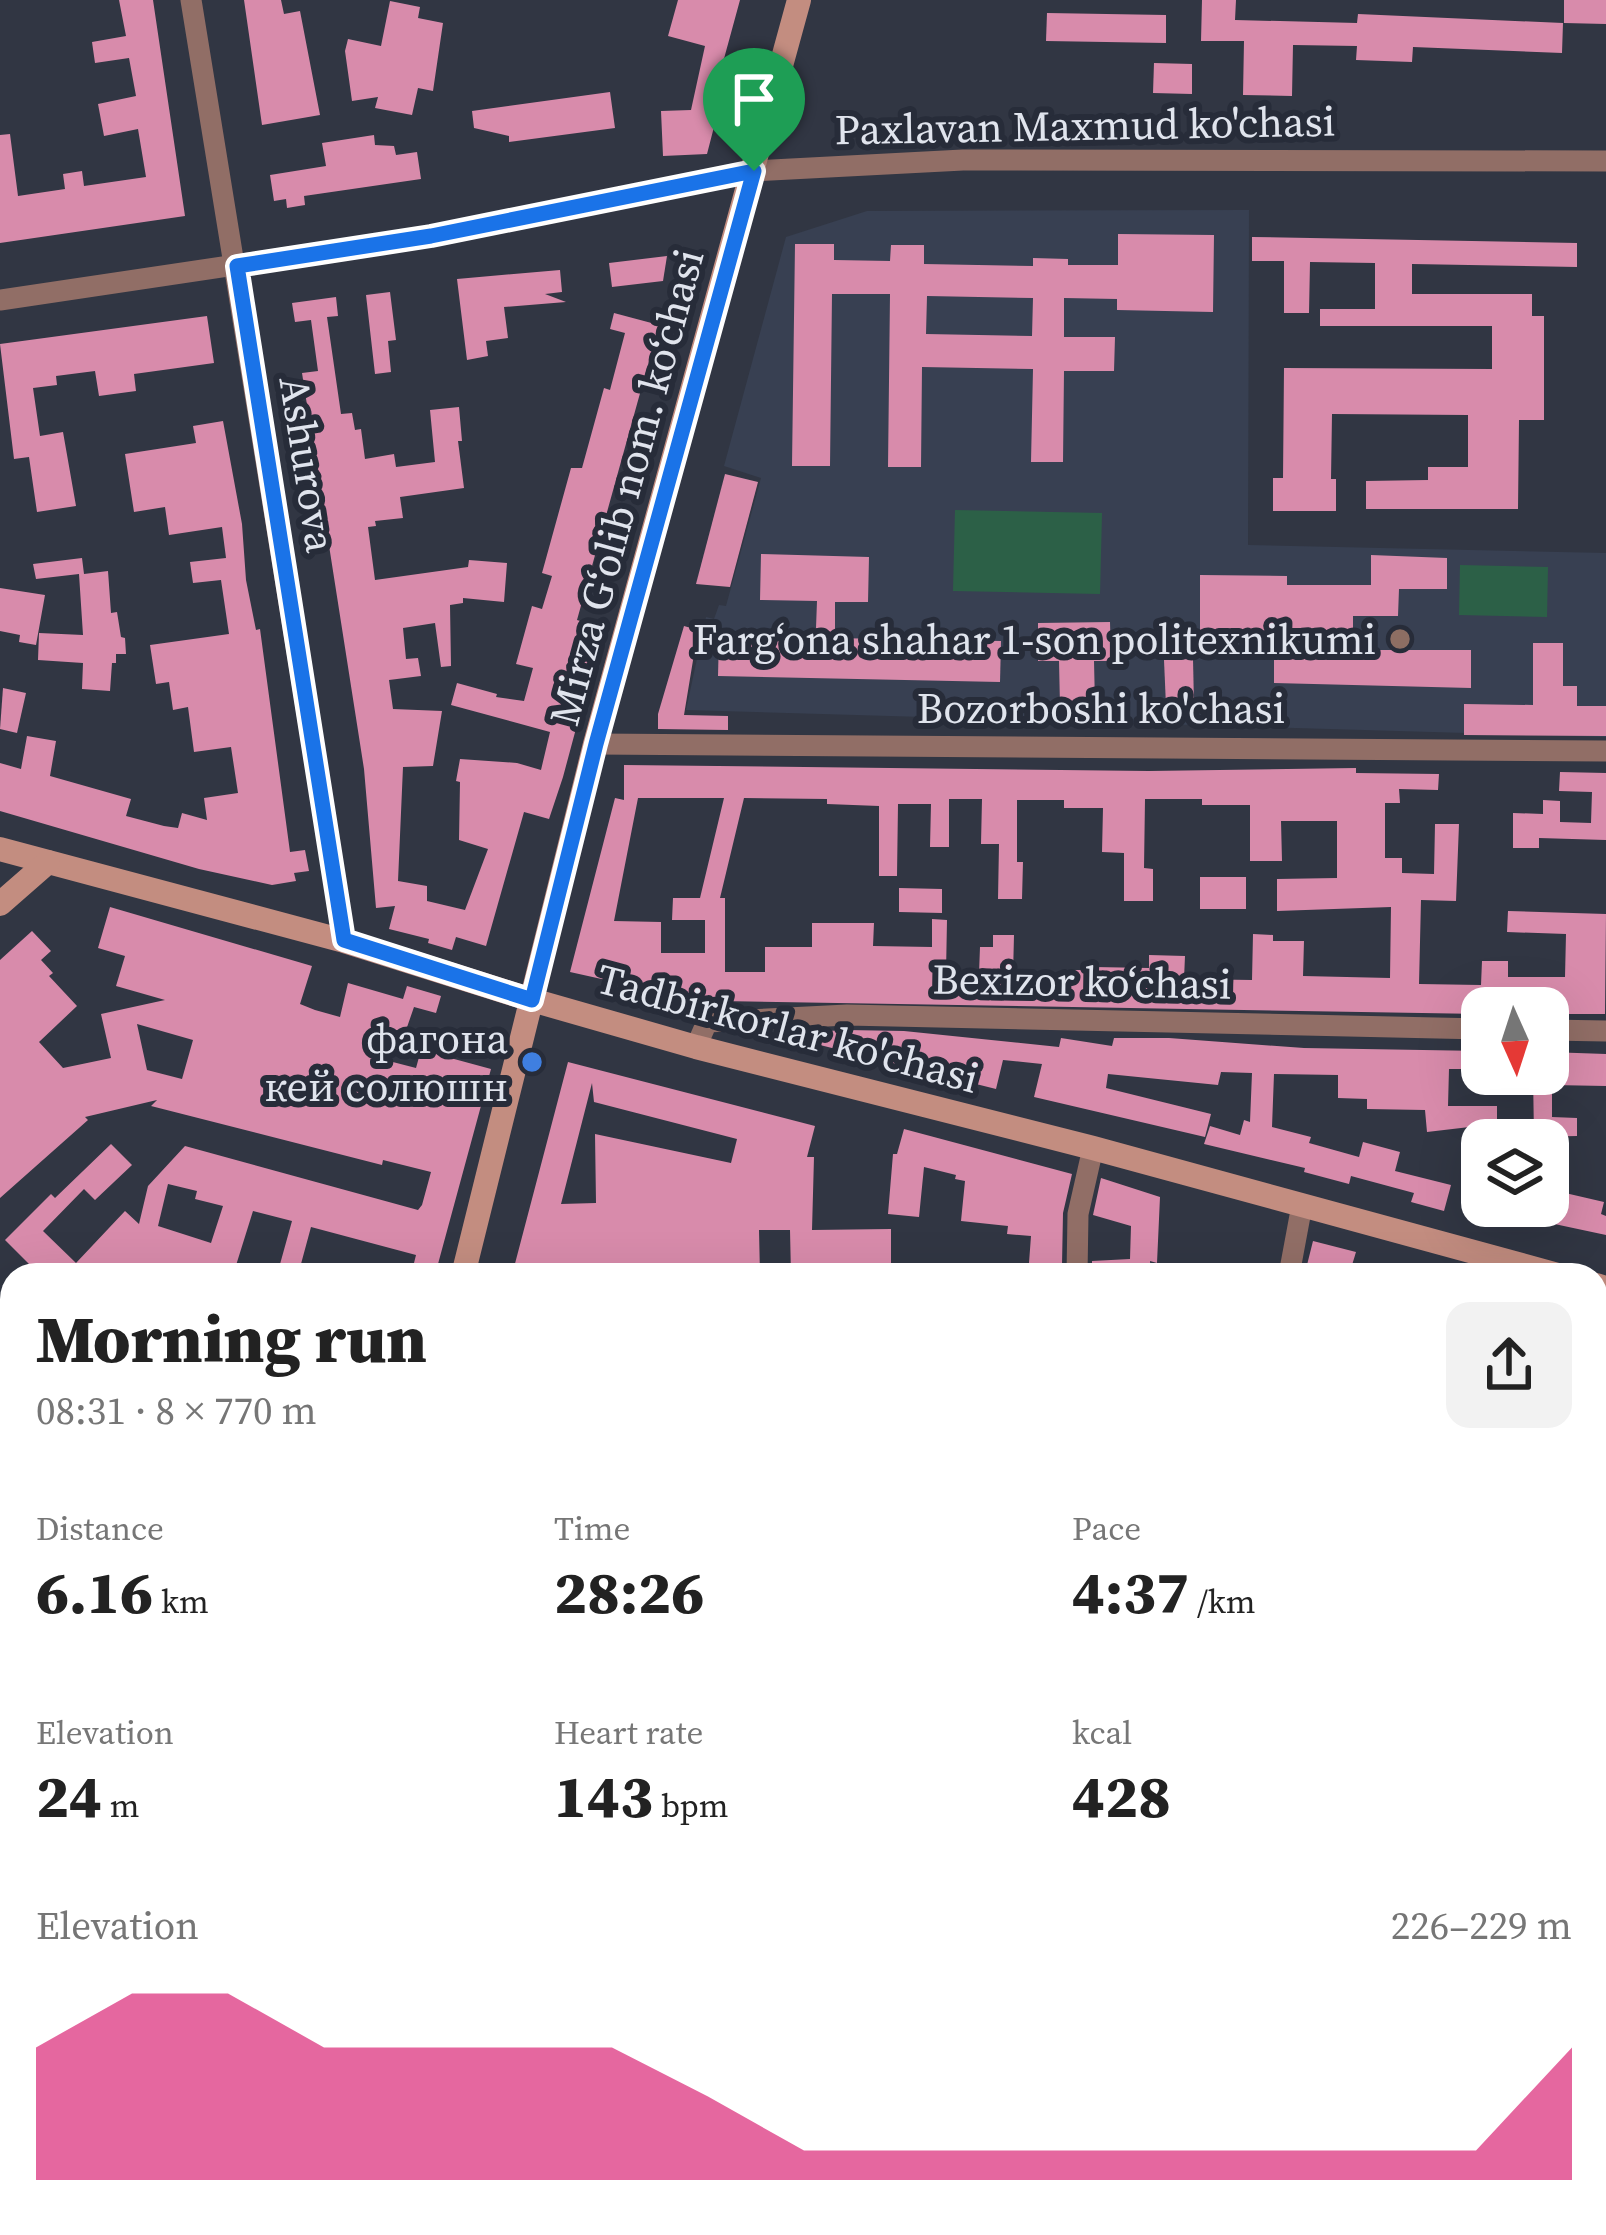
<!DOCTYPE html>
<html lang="en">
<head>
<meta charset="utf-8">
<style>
  body { margin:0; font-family:"Source Serif 4",serif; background:#f2f2f2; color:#222; height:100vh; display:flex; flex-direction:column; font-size:45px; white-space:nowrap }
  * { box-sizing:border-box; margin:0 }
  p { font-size:39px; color:#767676 }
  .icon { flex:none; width:66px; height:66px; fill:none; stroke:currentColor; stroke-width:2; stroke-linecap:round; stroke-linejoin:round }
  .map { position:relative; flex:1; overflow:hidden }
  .sheet { position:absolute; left:0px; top:1263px; width:1608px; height:972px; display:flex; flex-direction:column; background:#fff; border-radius:36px 36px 0 0; box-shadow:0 12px 48px #0002 }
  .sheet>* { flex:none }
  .needle { width:78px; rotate:177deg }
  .tools { position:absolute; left:1461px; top:987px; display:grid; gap:24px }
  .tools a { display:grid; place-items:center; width:108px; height:108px; border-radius:24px; background:#fff; box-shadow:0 12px 48px #0002; font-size:60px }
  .pin { position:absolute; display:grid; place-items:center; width:102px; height:102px; color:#fff; margin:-123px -51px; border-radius:50% 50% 50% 0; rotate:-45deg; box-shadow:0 0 12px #0007 }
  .pin .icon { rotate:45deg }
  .round { display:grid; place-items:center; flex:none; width:126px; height:126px; border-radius:24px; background:#f2f2f2 }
  .headline { display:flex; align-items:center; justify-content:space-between; height:204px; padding:0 36px }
  h1 { font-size:66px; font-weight:800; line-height:90px }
  .metrics { display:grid; grid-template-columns:repeat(3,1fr); gap:18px; height:204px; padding:12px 36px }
  .metrics div { display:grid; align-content:center }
  .metrics b { font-size:60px; font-weight:800 }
  .metrics small { font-size:33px; font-weight:400 }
  .metrics p { font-size:33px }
  .chart { height:336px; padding:24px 36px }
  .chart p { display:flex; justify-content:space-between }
  .chart svg { width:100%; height:216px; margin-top:12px; fill:#db2777; opacity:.7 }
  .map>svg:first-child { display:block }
  .built { fill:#384052 }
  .green { fill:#2c6047 }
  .building { fill:#d88bab; fill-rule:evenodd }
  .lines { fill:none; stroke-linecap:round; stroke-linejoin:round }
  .street { stroke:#916e66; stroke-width:21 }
  .secondary { stroke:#c38d80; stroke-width:24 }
  .highway { stroke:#f7c4b7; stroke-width:36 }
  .rail-casing { stroke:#bbbfc9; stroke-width:10 }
  .rail { stroke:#272c39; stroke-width:6; stroke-dasharray:18; stroke-linecap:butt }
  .route-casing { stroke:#fff; stroke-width:24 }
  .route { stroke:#1a73e8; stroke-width:15 }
  .education-dot { fill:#8d6e63; stroke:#272c39; stroke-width:4.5 }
  .shop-dot { fill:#3f7fe0; stroke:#272c39; stroke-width:4.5 }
  .labels { text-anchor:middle; stroke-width:12; stroke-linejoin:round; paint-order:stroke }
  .street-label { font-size:42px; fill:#e0e4ed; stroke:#272c39 }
  .poi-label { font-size:42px; fill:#e0e4ed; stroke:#272c39; text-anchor:end }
</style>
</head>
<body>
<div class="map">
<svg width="1606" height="2235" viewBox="0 0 1606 2235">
  <rect width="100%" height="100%" fill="#313643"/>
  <polygon class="built" points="1249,210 1248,545 1606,553 1606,737 686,710 706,617 714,619 719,605 726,606 761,478 724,466 786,237 867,211"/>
  <g class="green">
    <polygon points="955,510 1102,513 1100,594 953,591"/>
    <polygon points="1460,565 1548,567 1547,617 1459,615"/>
  </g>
  <g class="building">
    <polygon points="119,0 153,0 185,216 0,243 0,135 10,134 18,196 65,189 63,174 82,171 84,186 146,177 138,129 104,136 98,104 136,96 129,58 95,63 92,42 126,36"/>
    <polygon points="244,0 281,0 284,14 300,11 320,115 262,125"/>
    <polygon points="678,0 740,0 722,66 729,69 707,154 663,156 661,111 691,110 705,46 668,36"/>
    <polygon points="1202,0 1236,0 1235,20 1357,23 1358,14 1563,23 1562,53 1413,47 1412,62 1356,60 1357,46 1293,45 1292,96 1243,95 1244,41 1201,41"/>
    <polygon points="1564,0 1606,0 1606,24 1564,23"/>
    <polygon points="390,1 420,7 418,18 443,23 433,91 418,88 412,115 375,108 378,97 352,101 345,51 348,39 381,46"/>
    <polygon points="1047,13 1166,15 1166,43 1046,41"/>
    <polygon points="1154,63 1192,64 1192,94 1153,93"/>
    <polygon points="610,92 615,128 509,142 509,136 474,128 472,111"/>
    <polygon points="374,135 375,145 394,146 396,155 417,152 421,179 304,196 305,205 287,208 286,199 274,201 270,175 326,166 322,143"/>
    <path d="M1118 234 1214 235 1213 312 1117 310V299L1064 298V337H1115L1114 371H1064L1063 462H1031L1033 369 922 367 921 467H888L890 294H832L830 466H792L795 244H834V260L890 261 891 245H924V264L1033 266V258L1068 259V265H1118ZM927 296 1033 298 1032 336 926 334Z"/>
    <polygon points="1252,237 1577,243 1577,267 1412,264 1412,294 1532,294 1532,316 1544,316 1544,420 1519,420 1518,509 1366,509 1366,481 1428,480 1428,467 1468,467 1468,415 1332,414 1331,479 1336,479 1336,511 1273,511 1273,478 1283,478 1284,368 1492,369 1492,326 1320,326 1320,309 1375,309 1375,263 1310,262 1309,313 1284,313 1284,261 1252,261"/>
    <polygon points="667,256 663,281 612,287 609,263"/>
    <polygon points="560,270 562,292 545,294 566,302 504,307 508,338 486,341 488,356 467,360 457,279"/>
    <polygon points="390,292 396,340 388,341 391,372 375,374 366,295"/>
    <polygon points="336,297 338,316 327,317 341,414 352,413 355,430 361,429 365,459 394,454 396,467 435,462 430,410 459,407 462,441 458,441 464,488 400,497 403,518 375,521 376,526 368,527 375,580 468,567 469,560 507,563 504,602 463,598 463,603 450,605 451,666 441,667 435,623 403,628 406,659 418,658 421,676 389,680 393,709 442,711 433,766 403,767 398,881 427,886 427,901 465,910 488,849 459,840 460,782 456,781 460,759 517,763 541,770 550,732 451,705 457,683 497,694 496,697 524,701 533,668 516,664 532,606 542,609 552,576 542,573 571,468 582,468 604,388 610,390 625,333 610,329 614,313 659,325 577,620 603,628 563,777 549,819 524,812 486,946 456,937 452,950 428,943 429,939 389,929 395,906 376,908 364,769 302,373 318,371 311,320 295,322 292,303"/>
    <polygon points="207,316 214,363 134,374 136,391 99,396 95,371 56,376 57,385 33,388 40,436 63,432 76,506 37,512 29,457 14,459 0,344"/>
    <polygon points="223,421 242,524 246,580 256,630 260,629 290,852 305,850 309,871 294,873 296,881 272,885 199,869 0,811 0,763 21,769 27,736 56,741 50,776 131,799 126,816 164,826 178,828 182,813 207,820 204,798 238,793 231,747 194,752 188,707 173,710 169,682 156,684 150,645 229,634 221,580 193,583 190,562 226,558 222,527 169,535 165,507 134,512 125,454 196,443 193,426"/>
    <polygon points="725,474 758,482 730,587 696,584"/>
    <polygon points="761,554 869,557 868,602 835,602 835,633 816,628 817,601 760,600"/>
    <polygon points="1371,555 1447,558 1447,589 1399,589 1398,616 1353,616 1353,650 1471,650 1471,688 1274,683 1274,631 1200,630 1200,575 1287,576 1287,585 1371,585"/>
    <polygon points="82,558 84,574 108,571 111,613 117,612 121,637 125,638 126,654 116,654 116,663 112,663 110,691 82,689 83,663 38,660 39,633 83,635 79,574 36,579 33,564"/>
    <polygon points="0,588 45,595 36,645 19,642 20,635 0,631"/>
    <polygon points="1110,622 1111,661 1094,661 1095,705 1060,706 1059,661 1038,661 1038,623"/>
    <polygon points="684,626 698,630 684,715 728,716 728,730 658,729 658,714"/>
    <polygon points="719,636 1001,641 1000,682 718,676"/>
    <polygon points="1533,643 1563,643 1563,686 1577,686 1577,706 1606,706 1606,736 1464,735 1464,704 1533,705"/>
    <polygon points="1193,659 1194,705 1166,706 1164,660"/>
    <polygon points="3,688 26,693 17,733 0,729"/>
    <path d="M624 765 1149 771 1356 768V773L1439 774 1438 790 1399 789 1400 803H1385V858H1402V873L1434 874 1435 824H1459L1456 901 1421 900 1419 984 1481 985 1482 961H1508V977H1565L1566 934 1507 932 1508 911 1606 914 1605 1014H1548V1008H1482V1014L662 1000V985L624 984 570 972 615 798 624 800ZM638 798H724L700 898H673L672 920H705V953H661V922L614 921ZM744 798 827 799V804L879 806V876H897L898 804H931L930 847H949V799H982L981 844H999L998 899H1022L1023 862H1017V800H1064V808H1103L1102 852 1124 853V901H1153V869L1144 868 1145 799H1202V805H1250V861H1282L1281 821H1337V878L1277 879V911L1391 907 1390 978 1303 976 1304 941H1273V935L1253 934 1252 980 1184 979 1185 956 1149 955V968L1094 967V970H1072V976L1013 975 1014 935H993V947H980L979 974 946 973 947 920 932 919V947L873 946 874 923H812V947H765V972H725V898H720Z"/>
    <polygon points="1560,772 1606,773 1606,840 1539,838 1539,848 1513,848 1513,813 1543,814 1543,800 1560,801 1560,822 1591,823 1592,792 1559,791"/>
    <rect x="1200" y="877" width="46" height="32"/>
    <polygon points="899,888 942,889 942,913 899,912"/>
    <path d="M110 907 312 966 300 1004 315 1010 340 1017 348 983 403 999 407 986 441 996 436 1013 414 1007 405 1033 393 1029 385 1060 416 1068 421 1050 491 1069 435 1275H411L416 1255 311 1227 298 1275H277L292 1221 253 1211 233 1275 213 1270 209 1275H40L5 1240 51 1194 55 1198 111 1144 132 1165 95 1200 84 1189 43 1231 76 1263 125 1211 139 1224 148 1186 185 1146 418 1210 422 1205 431 1172 383 1160 382 1165 151 1106 157 1100 85 1117 88 1120 0 1198V960L32 931 51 951 41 960 53 973 49 976 77 1006 39 1042 63 1068 111 1058 101 1014 165 1000 116 986 125 956 98 948ZM137 1024 193 1040 182 1079 147 1070ZM168 1184 197 1191 195 1199 223 1206 211 1243 158 1226Z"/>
    <polygon points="847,1030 904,1031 1059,1047 1061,1038 1112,1046 1114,1038 1169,1038 1304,1048 1482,1051 1482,1069 1449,1069 1448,1106 1497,1106 1497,1130 1478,1130 1478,1126 1427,1132 1425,1110 1367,1109 1367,1099 1338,1098 1338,1075 1274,1074 1272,1127 1311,1137 1309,1143 1359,1157 1363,1142 1400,1152 1395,1171 1451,1185 1444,1211 1411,1202 1414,1193 1351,1176 1349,1184 1304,1172 1305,1168 1204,1144 1210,1126 1240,1135 1244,1120 1250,1122 1252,1073 1221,1072 1218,1085 1108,1074 1106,1088 1211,1114 1205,1137 1034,1097 1042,1064 1003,1060 996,1089 788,1037 789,1033"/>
    <polygon points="1548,1052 1606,1054 1606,1086 1552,1085 1552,1117 1577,1118 1577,1136 1534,1137 1533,1074 1548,1074"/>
    <path d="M568 1062 815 1126 807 1157H814L812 1230 891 1229V1275H791L790 1230H759L760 1275H512ZM592 1083 594 1102 737 1139 731 1163 595 1134 596 1203 561 1204Z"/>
    <polygon points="904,1129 1072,1174 1063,1213 1062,1265 1029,1263 1031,1236 1007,1234 1008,1226 961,1221 965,1181 955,1179 956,1175 924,1167 919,1217 888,1214 893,1154 897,1154"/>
    <polygon points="1101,1178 1160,1197 1157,1263 1150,1261 1151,1275 1092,1275 1092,1261 1130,1259 1131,1226 1093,1215"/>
    <polygon points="1548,1189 1604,1202 1601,1214 1606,1216 1606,1235 1498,1212 1499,1206 1548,1206"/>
    <polygon points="1313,1241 1356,1252 1349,1275 1306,1269"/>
  </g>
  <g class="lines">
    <g class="street">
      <polyline points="191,0 344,941"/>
      <polyline points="0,300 431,236 754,171 963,160 1606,161"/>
      <polyline points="595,744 1606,751"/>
      <polyline points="1548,1030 1606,1031"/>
      <polyline points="696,1047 707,1022 847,1015 1482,1029"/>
      <polyline points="1077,1275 1078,1214 1093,1148"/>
      <polyline points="1289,1275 1302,1205"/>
      <polyline points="0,1858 12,1844"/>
      <polyline points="0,1998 12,2007"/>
      <polyline points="1596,2073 1606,2071"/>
      <polyline points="303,2223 319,2235"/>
      <polyline points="991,2223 993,2235"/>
      <polyline points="1392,2223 1397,2235"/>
    </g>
    <g class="secondary">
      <polyline points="0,849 344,941 532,1000 696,1047 1093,1148 1558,1275"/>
      <polyline points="0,904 48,862"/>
      <polyline points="463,1275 595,744 799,0"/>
      <polyline points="1596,1285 1606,1288"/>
    </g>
    <g class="highway">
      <polyline points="0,1558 12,1569"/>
      <polyline points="0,1603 12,1614"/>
      <polyline points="714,2223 728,2235"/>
      <polyline points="762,2223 776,2235"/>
    </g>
    <defs>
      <g id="rail">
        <polyline points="0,1686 12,1696"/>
        <polyline points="614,2223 627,2235"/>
      </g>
    </defs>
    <use href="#rail" class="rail-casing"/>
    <use href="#rail" class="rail"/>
  </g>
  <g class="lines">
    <defs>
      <polygon id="route" points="754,171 596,744 532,1000 344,940 237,266 431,236"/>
    </defs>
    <use href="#route" class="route-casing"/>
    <use href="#route" class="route"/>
  </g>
  <circle class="education-dot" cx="1400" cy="639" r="12"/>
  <circle class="shop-dot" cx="532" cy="1062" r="12"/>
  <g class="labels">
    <g class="street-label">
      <text transform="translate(1085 125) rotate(-1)" y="15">Paxlavan Maxmud ko'chasi</text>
      <text transform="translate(308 464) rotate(81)" y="15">Ashurova</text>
      <text transform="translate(626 487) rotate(-75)" y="15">Mirza G‘olib nom. ko‘chasi</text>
      <text x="1101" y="723">Bozorboshi ko'chasi</text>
      <text transform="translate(1082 981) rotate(1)" y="15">Bexizor koʻchasi</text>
      <text transform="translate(788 1028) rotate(15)" y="15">Tadbirkorlar ko'chasi</text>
    </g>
    <g class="poi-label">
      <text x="1376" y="654">Farg‘ona shahar 1-son politexnikumi</text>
      <text x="508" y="1053">фагона<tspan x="508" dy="48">кей солюшн</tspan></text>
    </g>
  </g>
</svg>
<div class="tools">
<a><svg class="needle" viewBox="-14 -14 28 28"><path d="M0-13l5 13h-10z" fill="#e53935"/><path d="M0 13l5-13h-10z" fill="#767676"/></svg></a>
<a><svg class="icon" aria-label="layers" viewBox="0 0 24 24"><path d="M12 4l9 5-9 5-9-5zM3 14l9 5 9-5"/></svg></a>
</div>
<div class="pin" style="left:754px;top:171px;background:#1e9e55"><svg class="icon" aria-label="arrive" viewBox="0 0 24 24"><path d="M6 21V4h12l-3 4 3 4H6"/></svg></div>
<section class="sheet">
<div class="headline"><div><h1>Morning run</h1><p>08:31 · 8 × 770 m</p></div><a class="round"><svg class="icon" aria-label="share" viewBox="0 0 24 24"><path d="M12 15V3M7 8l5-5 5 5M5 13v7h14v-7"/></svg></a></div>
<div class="metrics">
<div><p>Distance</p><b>6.16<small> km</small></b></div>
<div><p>Time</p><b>28:26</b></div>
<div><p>Pace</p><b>4:37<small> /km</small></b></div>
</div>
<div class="metrics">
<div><p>Elevation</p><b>24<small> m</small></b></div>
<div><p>Heart rate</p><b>143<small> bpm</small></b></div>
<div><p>kcal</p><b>428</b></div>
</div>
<div class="chart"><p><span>Elevation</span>226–229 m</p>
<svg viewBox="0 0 160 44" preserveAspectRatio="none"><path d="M0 44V17L10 6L20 6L30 17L40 17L50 17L60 17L70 27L80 38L90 38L100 38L110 38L120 38L130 38L140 38L150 38L160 17V44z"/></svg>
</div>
</section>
</div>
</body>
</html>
